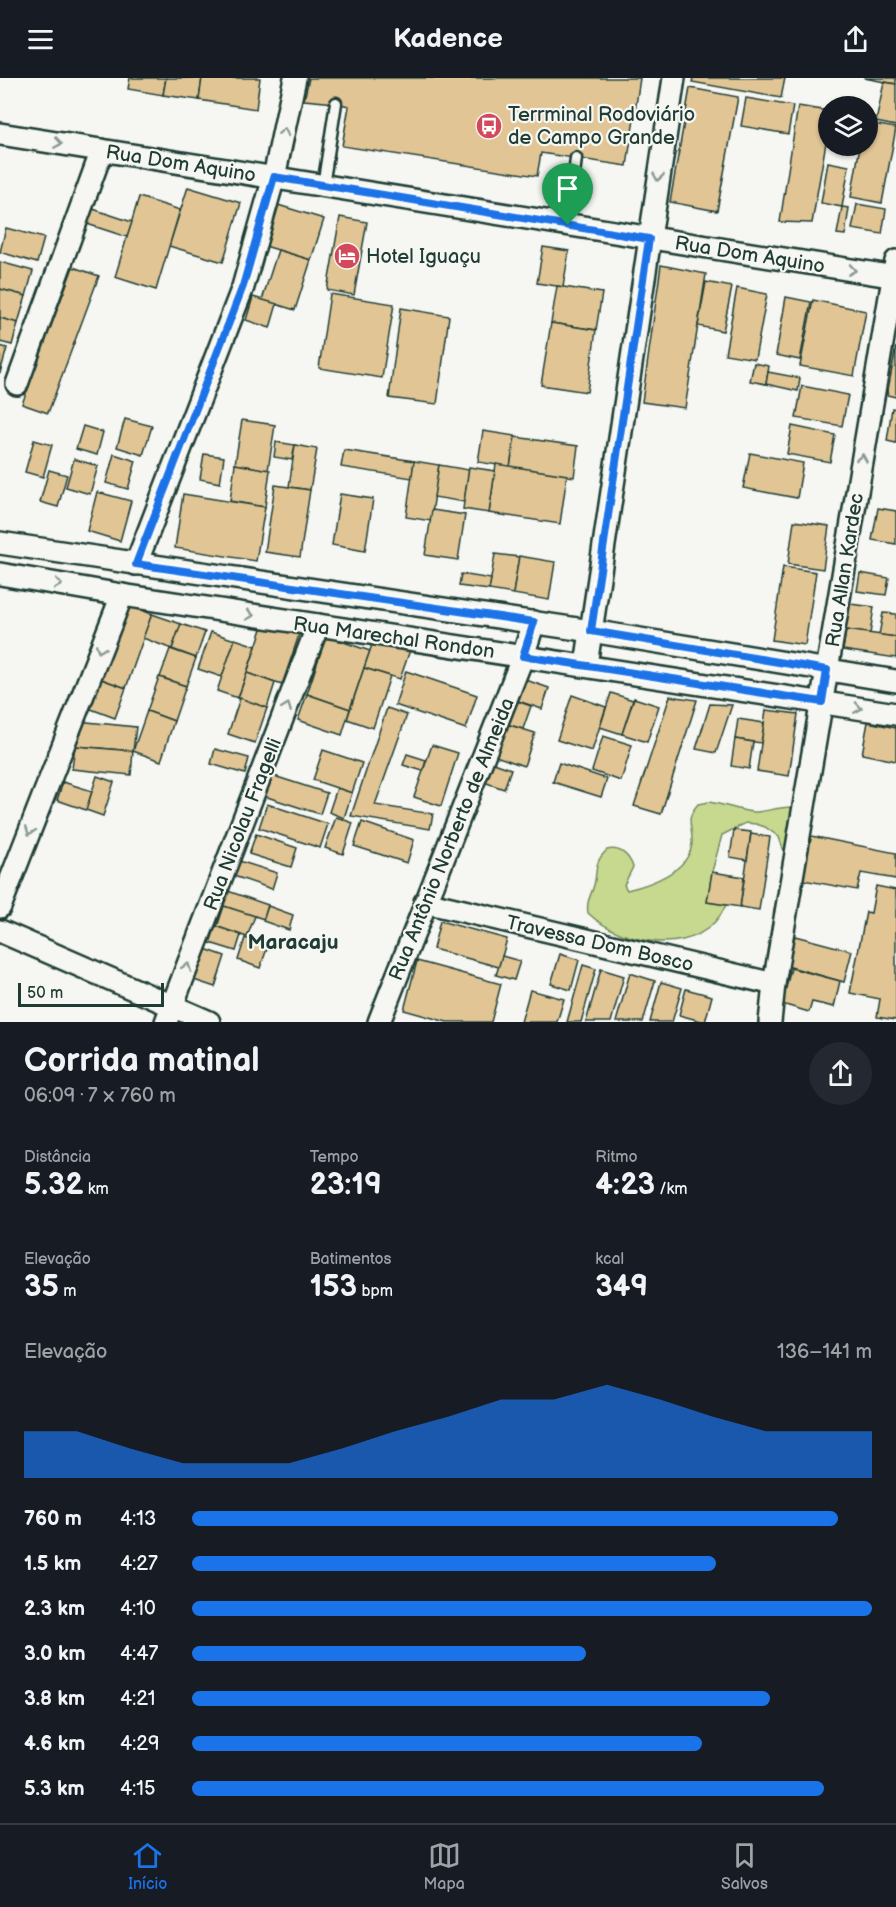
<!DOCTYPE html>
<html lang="pt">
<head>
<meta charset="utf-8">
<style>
  body { margin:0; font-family:"Balsamiq Sans",sans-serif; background:#242831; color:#f1f3f6; height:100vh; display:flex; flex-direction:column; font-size:22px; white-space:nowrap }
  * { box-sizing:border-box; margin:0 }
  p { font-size:20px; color:#9ea1a6 }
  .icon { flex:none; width:33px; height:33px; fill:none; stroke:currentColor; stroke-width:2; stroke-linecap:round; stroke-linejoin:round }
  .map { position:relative; height:944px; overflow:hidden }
  .sheet { display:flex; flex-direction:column; background:#171b24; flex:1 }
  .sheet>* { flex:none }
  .fabs { position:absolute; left:818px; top:18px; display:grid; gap:12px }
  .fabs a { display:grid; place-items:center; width:60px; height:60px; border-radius:50%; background:#171b24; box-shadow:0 2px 4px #0004; font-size:30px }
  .scale { position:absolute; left:18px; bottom:15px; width:146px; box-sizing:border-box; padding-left:6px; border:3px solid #1f3d34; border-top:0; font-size:16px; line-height:21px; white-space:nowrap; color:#1f3d34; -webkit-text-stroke:4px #f6f6f2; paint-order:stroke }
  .pin { position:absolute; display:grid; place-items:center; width:51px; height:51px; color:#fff; margin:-62px -26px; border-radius:50% 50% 50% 0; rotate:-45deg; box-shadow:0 0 6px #0007 }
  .pin .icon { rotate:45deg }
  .round { display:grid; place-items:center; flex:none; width:63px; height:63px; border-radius:32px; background:#242831 }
  .head { display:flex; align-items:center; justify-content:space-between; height:102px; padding:0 24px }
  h1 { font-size:33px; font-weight:700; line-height:45px }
  .stats { display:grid; grid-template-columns:repeat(3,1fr); gap:9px; height:102px; padding:6px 24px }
  .stats div { display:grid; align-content:center }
  .stats b { font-size:30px; font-weight:700 }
  .stats small { font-size:16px; font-weight:400 }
  .stats p { font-size:16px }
  .chart { height:168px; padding:12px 24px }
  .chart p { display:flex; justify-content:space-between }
  .chart svg { width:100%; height:108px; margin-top:6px; fill:#1a73e8; opacity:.7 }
  ul { padding:0 24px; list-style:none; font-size:20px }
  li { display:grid; grid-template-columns:96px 72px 1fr; align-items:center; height:45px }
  li i { height:15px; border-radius:8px; background:#1a73e8 }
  header { display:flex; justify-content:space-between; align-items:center; height:78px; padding:0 24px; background:#171b24; font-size:27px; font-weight:700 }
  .menu { display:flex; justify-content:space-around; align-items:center; height:84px; border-top:2px solid #363941; background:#171b24; font-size:16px; color:#9ea1a6 }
  .menu a { display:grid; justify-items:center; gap:3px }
  .menu .on { color:#1a73e8 }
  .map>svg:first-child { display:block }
  .green { fill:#c7d98e; stroke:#738b61; stroke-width:1.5 }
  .building { fill:#e1c595; stroke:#1f3d34; stroke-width:1.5 }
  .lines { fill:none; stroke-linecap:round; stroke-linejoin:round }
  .service-casing { stroke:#1f3d34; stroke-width:15 }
  .minor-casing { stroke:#1f3d34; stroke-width:26 }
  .service { stroke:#f6f6f2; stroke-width:10 }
  .minor { stroke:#f6f6f2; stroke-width:21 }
  .oneway { stroke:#8a9a93 }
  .route-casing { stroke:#fff; stroke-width:12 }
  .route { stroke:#1a73e8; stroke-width:8 }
  .labels { text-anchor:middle; stroke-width:4.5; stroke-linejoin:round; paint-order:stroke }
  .poi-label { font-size:20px; fill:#1f3d34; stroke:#f6f6f2; text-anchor:start }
  .street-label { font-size:20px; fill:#1f3d34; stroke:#f6f6f2 }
  .neighbourhood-label { font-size:21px; font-weight:bold; fill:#1f3d34; stroke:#f6f6f2 }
</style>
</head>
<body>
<header><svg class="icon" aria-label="menu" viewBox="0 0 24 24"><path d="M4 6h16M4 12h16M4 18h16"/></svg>Kadence<svg class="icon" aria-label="share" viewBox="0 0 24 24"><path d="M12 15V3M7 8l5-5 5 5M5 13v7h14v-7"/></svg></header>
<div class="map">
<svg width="896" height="944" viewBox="0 0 896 944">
  <rect width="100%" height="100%" fill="#f6f6f2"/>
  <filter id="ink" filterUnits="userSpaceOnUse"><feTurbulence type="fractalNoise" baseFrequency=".0167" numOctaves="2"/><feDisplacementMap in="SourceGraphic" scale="12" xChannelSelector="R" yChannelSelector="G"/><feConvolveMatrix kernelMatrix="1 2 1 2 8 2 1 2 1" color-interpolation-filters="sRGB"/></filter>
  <g filter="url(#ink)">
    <path class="green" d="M709 724C723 726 741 733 753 734 766 734 777 729 792 729L789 772 784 774 779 759 765 749 756 746 746 745 722 757 712 794 707 824 726 827C702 881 624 869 588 835 586 823 591 818 594 807 598 792 593 785 607 772 620 769 629 777 633 789L624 807 627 812C649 807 690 793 692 765 693 747 684 742 698 726Z"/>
    <g class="building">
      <polygon points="130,0 166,0 163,17 128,11"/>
      <polygon points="166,0 202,0 199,22 163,17"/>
      <polygon points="202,0 260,0 256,31 199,22"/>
      <polygon points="309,0 640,0 627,88 541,75 537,98 342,68 349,28 336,25 304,22"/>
      <polygon points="693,0 785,0 781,20 692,4"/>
      <polygon points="864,0 896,0 896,6"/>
      <polygon points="884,4 896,6 896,48 876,44"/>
      <polygon points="690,10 738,19 717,133 670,124"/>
      <polygon points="746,20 793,28 788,56 741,48"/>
      <polygon points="798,28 828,33 828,53 812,145 780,144"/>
      <polygon points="867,45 896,50 882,125 851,119 860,68 867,68"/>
      <polygon points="828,84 849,88 842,129 821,125"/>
      <polygon points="188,109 241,125 223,184 169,168"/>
      <polygon points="139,119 180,132 156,212 115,199"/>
      <polygon points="857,126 886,131 882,156 852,151"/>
      <polygon points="278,127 324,141 311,182 265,168"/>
      <polygon points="842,129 849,130 845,157 837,156"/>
      <polygon points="93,131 132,144 127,159 87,146"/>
      <polygon points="340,139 367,144 354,217 327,212"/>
      <polygon points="6,150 44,160 37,185 0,174"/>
      <polygon points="543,169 569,173 563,209 537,205"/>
      <polygon points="278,172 311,182 295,232 262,222"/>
      <polygon points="0,184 33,193 26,218 0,211"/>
      <polygon points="661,187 706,196 685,330 642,324"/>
      <polygon points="73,189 99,198 48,335 22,326"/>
      <polygon points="706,204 732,209 723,253 698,248"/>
      <polygon points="557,208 602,215 596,252 551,245"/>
      <polygon points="737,210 767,216 755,281 725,276"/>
      <polygon points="0,211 26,218 18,245 0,240"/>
      <polygon points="330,216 394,226 382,300 319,290"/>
      <polygon points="253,219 277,226 270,250 246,242"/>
      <polygon points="786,219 811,224 800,282 776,277"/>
      <polygon points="813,222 866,233 854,298 800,288"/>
      <polygon points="401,230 449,238 437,326 389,320"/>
      <polygon points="0,240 18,245 12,267 0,264"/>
      <polygon points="551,245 596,252 587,314 541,307"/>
      <polygon points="0,268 7,270 0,295"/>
      <polygon points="896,269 896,319 887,317"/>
      <polygon points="754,285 769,288 766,306 750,303"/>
      <polygon points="768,294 800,300 798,313 766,306"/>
      <polygon points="802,308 848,317 842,348 796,340"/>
      <polygon points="892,330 896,331 896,365 887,363"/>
      <polygon points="125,341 152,348 143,377 117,369"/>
      <polygon points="242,342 275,347 268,392 235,386"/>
      <polygon points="83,348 103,354 97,377 76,371"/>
      <polygon points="792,348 835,357 830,384 787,376"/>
      <polygon points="483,353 515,358 510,389 478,384"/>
      <polygon points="515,359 578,368 574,399 510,389"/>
      <polygon points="34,362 52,367 43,399 25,394"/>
      <polygon points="276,364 295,367 292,382 274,379"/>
      <polygon points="295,367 317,371 310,412 289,409"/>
      <polygon points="344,372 414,383 412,400 341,389"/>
      <polygon points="750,375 803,385 797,420 743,410"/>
      <polygon points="114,376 136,383 128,411 106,405"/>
      <polygon points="204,376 224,379 220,405 200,401"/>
      <polygon points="74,381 98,388 90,416 66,409"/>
      <polygon points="414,383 439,387 431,443 406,439"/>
      <polygon points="235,386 270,392 265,429 230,423"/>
      <polygon points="496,386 567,397 560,446 489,435"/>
      <polygon points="439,387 469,392 464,424 434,419"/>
      <polygon points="469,389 495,393 489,435 463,431"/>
      <polygon points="49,392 67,397 58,429 40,424"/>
      <polygon points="275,407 310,412 300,479 265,474"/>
      <polygon points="97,414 131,423 120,463 87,453"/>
      <polygon points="183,416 265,429 256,483 175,470"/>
      <polygon points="340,416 373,421 365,473 332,467"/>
      <polygon points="878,430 896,433 896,466 872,462"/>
      <polygon points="432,432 465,437 458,482 425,477"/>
      <polygon points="794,443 829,448 823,491 788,486"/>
      <polygon points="495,476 519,479 513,516 489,512"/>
      <polygon points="519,478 555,484 549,522 513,516"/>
      <polygon points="783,489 816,494 805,567 772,562"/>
      <polygon points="860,495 889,500 886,517 857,513"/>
      <polygon points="461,496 491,501 489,512 459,508"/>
      <polygon points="850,526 874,529 870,556 846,552"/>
      <polygon points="127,527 152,536 126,610 101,601"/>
      <polygon points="883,535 896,536 896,559 879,557"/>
      <polygon points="152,536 181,546 172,571 143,560"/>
      <polygon points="264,545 299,557 282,607 247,595"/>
      <polygon points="181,546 205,554 196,580 172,571"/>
      <polygon points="846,552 896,559 896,580 843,572"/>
      <polygon points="211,554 235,562 222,599 198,591"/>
      <polygon points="326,558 370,573 350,631 307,616"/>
      <polygon points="235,561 256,568 238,620 217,613"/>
      <polygon points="374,561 410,572 400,601 364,590"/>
      <polygon points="170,571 196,580 186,608 160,599"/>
      <polygon points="364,590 390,598 373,650 347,641"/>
      <polygon points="406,593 477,617 466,651 395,627"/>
      <polygon points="247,595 275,605 267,630 238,620"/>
      <polygon points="159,599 186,608 174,643 147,633"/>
      <polygon points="520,600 549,610 542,631 512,621"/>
      <polygon points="101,601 126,610 115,640 91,631"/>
      <polygon points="611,615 633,622 622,656 600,649"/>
      <polygon points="307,616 350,631 342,657 298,642"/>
      <polygon points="572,617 606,629 592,673 557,662"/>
      <polygon points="670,618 697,622 661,736 634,728"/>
      <polygon points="240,620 267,630 255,665 228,656"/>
      <polygon points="634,620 659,628 647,664 622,656"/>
      <polygon points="511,621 531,628 523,651 503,645"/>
      <polygon points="710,626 732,627 716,675 696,671"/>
      <polygon points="387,630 407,637 375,727 433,736 430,751 351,738"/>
      <polygon points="766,632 798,636 789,698 757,693"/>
      <polygon points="147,633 174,643 161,683 133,673"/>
      <polygon points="738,641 764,645 761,665 735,661"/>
      <polygon points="77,643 136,649 133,673 75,668"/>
      <polygon points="868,644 896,650 896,683 862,676"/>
      <polygon points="503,645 535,655 524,688 493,677"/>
      <polygon points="603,658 632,667 621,703 592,693"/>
      <polygon points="735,661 753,664 749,691 731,688"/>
      <polygon points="432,667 458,675 441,728 414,719"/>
      <polygon points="75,668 133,673 131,697 72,691"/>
      <polygon points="215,671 249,680 245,696 211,686"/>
      <polygon points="323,672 362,685 352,715 313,702"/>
      <polygon points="407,676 426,682 423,693 403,687"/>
      <polygon points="491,684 511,691 504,711 484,704"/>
      <polygon points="559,685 607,701 601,719 553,704"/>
      <polygon points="271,697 327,715 320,736 264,718"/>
      <polygon points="97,698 114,704 103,738 86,732"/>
      <polygon points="63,704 92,713 86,732 57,722"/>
      <polygon points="337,710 352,715 344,740 329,734"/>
      <polygon points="267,726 328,746 320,770 259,750"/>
      <polygon points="336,739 353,745 343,776 325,770"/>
      <polygon points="362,744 414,762 407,785 354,768"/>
      <polygon points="734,752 751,754 747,782 730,779"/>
      <polygon points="256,756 297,770 291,789 249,776"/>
      <polygon points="751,756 770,759 759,832 740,829"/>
      <polygon points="811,758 896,775 896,801 861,795 857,812 803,802"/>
      <polygon points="239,783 277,795 272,811 234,798"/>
      <polygon points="712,794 744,799 740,829 707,824"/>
      <polygon points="876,808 896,812 896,942 877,939 880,921 850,915 866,834 871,835"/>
      <polygon points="225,812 268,827 264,841 220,827"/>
      <polygon points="224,828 255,838 247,859 217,849"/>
      <polygon points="268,828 293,837 289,852 263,843"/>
      <polygon points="440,843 507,861 499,889 433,871"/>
      <polygon points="216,848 241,857 236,873 210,865"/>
      <polygon points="795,858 852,873 844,904 787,888"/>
      <polygon points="245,860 268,868 260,890 238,882"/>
      <polygon points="205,871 225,878 215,909 194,902"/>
      <polygon points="560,876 579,882 571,912 551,906"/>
      <polygon points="502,878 520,883 514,902 496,897"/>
      <polygon points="417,883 501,906 491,944 447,944 404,932"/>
      <polygon points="583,887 596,891 581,944 567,944"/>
      <polygon points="791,890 840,903 834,929 812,924 809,934 782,926"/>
      <polygon points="601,891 624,898 611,944 586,944"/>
      <polygon points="630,895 655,903 643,944 616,944"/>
      <polygon points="661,904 682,910 672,944 650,944"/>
      <polygon points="686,911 712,918 705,944 679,937"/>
      <polygon points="530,912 564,921 557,944 521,944"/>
    </g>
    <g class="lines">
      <defs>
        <g id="service">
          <polyline points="323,108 336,25"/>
          <polyline points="568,147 576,80"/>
        </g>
        <g id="minor">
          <polyline points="0,56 896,199"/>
          <polyline points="17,306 102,72"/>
          <polyline points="0,465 591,553 896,603"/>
          <polyline points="136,486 243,209 274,99 295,0"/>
          <polyline points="0,496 122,517 896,636"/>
          <polyline points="586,587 674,0"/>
          <polyline points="425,824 774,906"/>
          <polyline points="0,829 122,517"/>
          <polyline points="0,853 209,944"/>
          <polyline points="166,944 318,547"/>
          <polyline points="379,944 523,578 534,544"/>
          <polyline points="770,944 774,906 896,183"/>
        </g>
      </defs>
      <use href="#service" class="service-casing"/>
      <use href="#minor" class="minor-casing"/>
      <use href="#service" class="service"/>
      <use href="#minor" class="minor"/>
    </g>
    <defs><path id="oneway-chevron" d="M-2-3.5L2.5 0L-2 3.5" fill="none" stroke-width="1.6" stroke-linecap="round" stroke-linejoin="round" transform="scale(1.5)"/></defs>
    <g class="oneway">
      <use href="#oneway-chevron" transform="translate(284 54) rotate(-78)"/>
      <use href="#oneway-chevron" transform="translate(58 65) rotate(9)"/>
      <use href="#oneway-chevron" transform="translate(658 99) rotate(99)"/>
      <use href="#oneway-chevron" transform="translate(852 192) rotate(9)"/>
      <use href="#oneway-chevron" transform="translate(862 380) rotate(-81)"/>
      <use href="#oneway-chevron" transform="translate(58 506) rotate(10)"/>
      <use href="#oneway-chevron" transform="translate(250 537) rotate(9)"/>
      <use href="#oneway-chevron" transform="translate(100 571) rotate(111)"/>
      <use href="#oneway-chevron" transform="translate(287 629) rotate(-69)"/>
      <use href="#oneway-chevron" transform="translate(858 630) rotate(9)"/>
      <use href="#oneway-chevron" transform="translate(30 753) rotate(111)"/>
      <use href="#oneway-chevron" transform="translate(187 889) rotate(-69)"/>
    </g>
  </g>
  <g class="lines" filter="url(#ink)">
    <defs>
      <polygon id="route" points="274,99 649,161 591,553 827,592 822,624 523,578 534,544 136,486 243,208"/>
    </defs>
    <use href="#route" class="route-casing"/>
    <use href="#route" class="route"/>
  </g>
  <defs>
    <symbol id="bus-disc" viewBox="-11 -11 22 22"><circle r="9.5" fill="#d1495b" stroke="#f6f6f2"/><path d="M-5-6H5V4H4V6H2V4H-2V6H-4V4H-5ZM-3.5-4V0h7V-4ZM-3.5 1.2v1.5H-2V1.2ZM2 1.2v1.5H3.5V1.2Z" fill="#fff"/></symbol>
    <symbol id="hotel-disc" viewBox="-11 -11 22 22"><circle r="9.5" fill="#d1495b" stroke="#f6f6f2"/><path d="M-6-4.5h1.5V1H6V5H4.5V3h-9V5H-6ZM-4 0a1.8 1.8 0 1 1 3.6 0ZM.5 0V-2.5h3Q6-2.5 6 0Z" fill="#fff"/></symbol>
  </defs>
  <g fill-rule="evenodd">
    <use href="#bus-disc" x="474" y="33" width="30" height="30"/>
    <use href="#hotel-disc" x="332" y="163" width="30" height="30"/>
  </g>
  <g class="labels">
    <g class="poi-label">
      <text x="508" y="43">Terrminal Rodoviário<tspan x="508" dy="23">de Campo Grande</tspan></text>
      <text x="366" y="185">Hotel Iguaçu</text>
    </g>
    <g class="street-label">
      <text transform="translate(181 85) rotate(9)" y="7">Rua Dom Aquino</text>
      <text transform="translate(750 176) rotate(9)" y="7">Rua Dom Aquino</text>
      <text transform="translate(844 492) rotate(-81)" y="7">Rua Allan Kardec</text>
      <text transform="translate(394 559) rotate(8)" y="7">Rua Marechal Rondon</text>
      <text transform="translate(242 746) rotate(-69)" y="7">Rua Nicolau Fragelli</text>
      <text transform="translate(451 761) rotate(-68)" y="7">Rua Antônio Norberto de Almeida</text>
      <text transform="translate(600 865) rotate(13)" y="7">Travessa Dom Bosco</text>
    </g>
    <g class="neighbourhood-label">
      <text x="293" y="871">Maracaju</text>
    </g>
  </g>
</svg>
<div class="fabs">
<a><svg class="icon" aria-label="layers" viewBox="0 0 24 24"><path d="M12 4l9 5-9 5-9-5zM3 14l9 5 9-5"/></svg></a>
</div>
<div class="scale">50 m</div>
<div class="pin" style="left:568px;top:147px;background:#1e9e55"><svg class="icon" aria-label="arrive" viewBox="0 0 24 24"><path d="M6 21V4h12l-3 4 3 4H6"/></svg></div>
</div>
<section class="sheet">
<div class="head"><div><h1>Corrida matinal</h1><p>06:09 · 7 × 760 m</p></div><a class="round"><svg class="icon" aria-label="share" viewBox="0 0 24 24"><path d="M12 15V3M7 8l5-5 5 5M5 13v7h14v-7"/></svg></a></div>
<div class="stats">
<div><p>Distância</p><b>5.32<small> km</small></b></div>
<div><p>Tempo</p><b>23:19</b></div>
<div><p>Ritmo</p><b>4:23<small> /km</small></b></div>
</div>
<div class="stats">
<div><p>Elevação</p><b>35<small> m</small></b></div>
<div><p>Batimentos</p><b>153<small> bpm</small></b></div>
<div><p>kcal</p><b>349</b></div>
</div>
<div class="chart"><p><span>Elevação</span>136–141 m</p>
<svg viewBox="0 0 160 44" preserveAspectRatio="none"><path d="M0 44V25L10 25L20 32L30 38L40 38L50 38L60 32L70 25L80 19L90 12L100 12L110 6L120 12L130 19L140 25L150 25L160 25V44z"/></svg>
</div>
<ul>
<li><b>760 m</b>4:13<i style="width:95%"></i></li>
<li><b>1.5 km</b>4:27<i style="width:77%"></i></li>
<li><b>2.3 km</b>4:10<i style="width:100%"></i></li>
<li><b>3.0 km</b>4:47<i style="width:58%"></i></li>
<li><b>3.8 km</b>4:21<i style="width:85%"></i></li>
<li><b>4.6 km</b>4:29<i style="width:75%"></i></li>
<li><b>5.3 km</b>4:15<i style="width:93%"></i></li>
</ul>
</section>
<nav class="menu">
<a class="on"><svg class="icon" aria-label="home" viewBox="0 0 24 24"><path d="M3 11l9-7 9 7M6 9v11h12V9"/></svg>Início</a>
<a><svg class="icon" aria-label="map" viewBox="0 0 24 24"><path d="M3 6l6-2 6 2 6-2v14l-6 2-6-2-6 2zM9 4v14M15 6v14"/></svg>Mapa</a>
<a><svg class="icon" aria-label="saved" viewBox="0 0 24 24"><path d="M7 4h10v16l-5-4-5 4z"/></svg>Salvos</a>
</nav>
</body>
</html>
